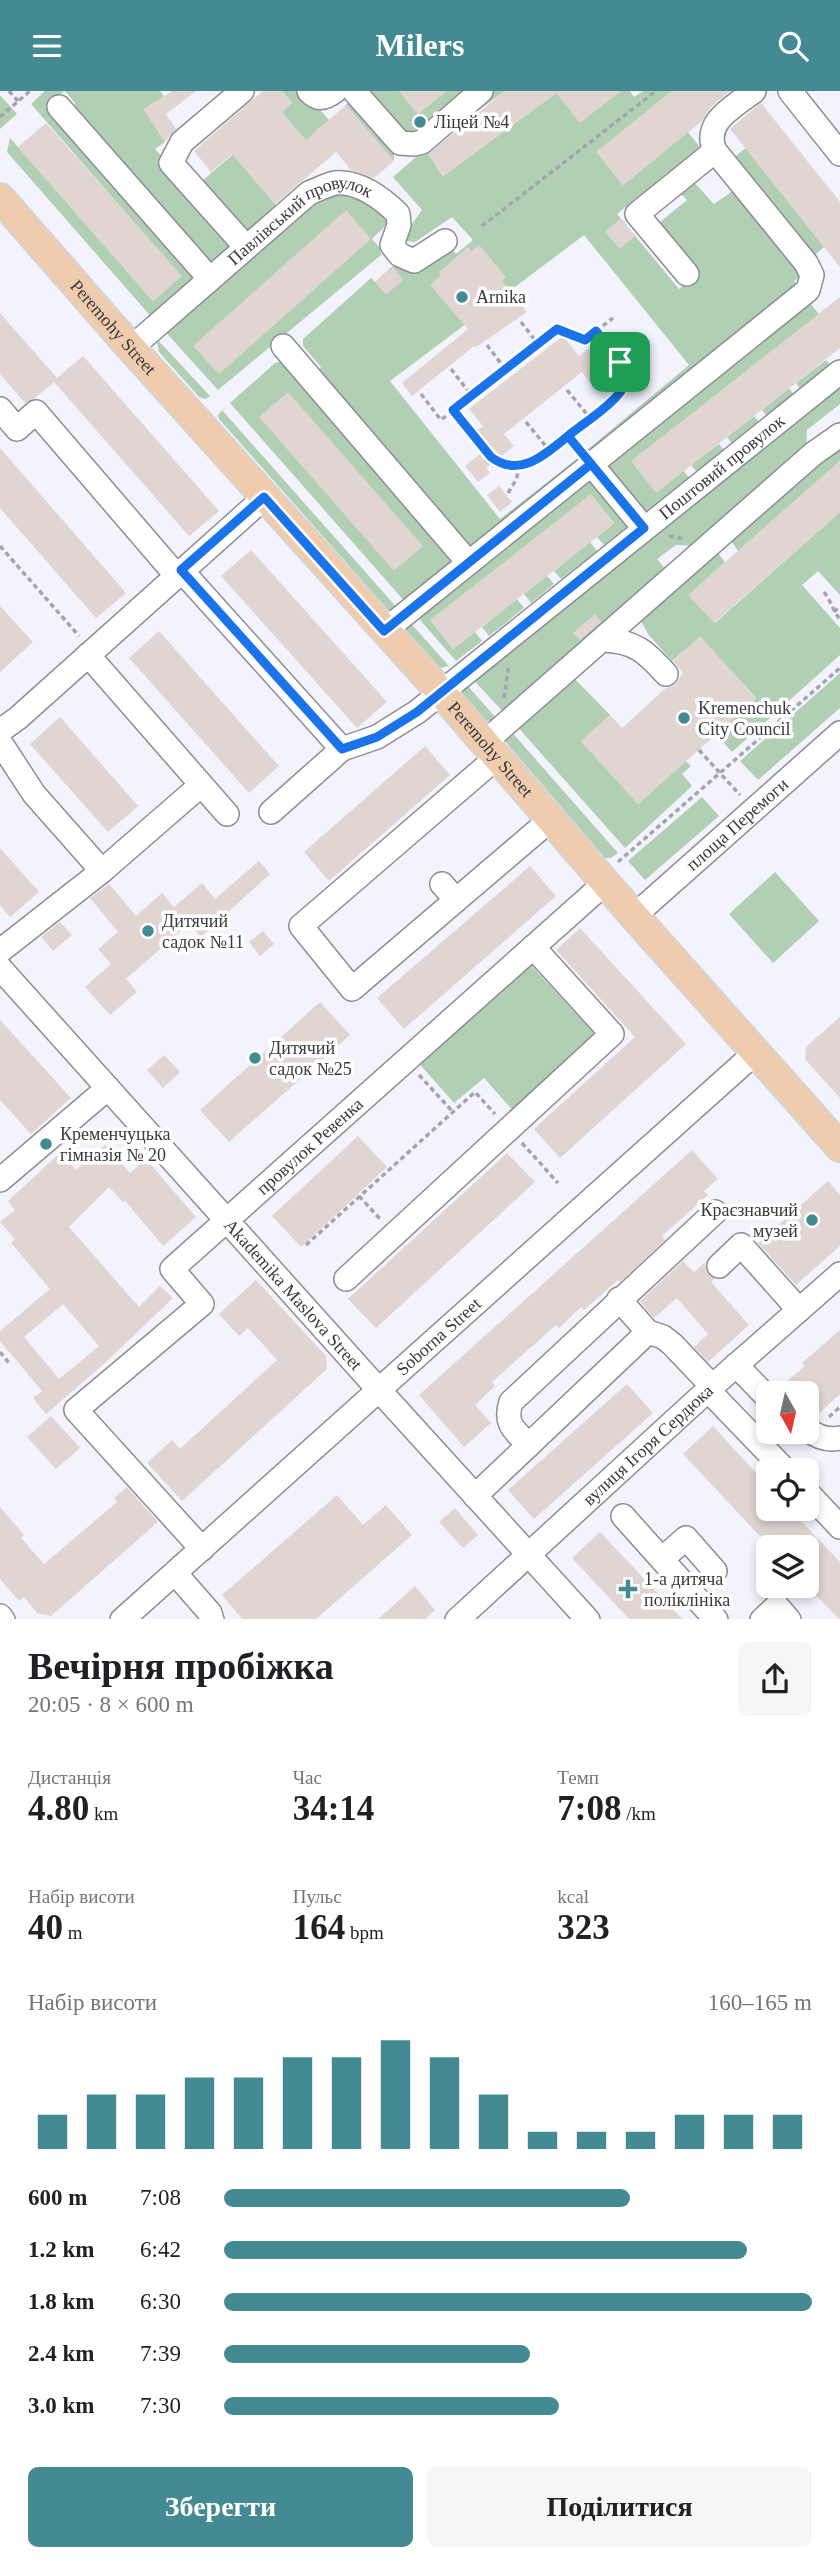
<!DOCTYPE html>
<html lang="uk">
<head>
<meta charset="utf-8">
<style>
  body { margin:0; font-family:"Times New Roman",serif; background:#f6f6f6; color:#202124; height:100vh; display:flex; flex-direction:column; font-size:26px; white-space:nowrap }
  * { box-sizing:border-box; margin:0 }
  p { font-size:23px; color:#757577 }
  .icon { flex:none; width:38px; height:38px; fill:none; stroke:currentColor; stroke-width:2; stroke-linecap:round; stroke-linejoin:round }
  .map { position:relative; height:1528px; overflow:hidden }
  .panel { display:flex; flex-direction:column; background:#fff; flex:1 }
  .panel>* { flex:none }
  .needle { width:46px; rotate:172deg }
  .tools { position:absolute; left:756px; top:1290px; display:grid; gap:14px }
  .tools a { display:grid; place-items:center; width:63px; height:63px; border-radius:10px; background:#fff; box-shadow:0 4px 10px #0003; font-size:35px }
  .pin { position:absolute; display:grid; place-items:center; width:60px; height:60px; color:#fff; margin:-30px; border-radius:14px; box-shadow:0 4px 10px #0006 }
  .round { display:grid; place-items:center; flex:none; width:74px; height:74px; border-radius:10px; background:#f6f6f6 }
  .summary { display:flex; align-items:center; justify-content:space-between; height:119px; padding:0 28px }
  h1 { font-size:38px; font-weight:700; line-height:52px }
  .metrics { display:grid; grid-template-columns:repeat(3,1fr); gap:10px; height:119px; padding:7px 28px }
  .metrics div { display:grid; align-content:center }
  .metrics b { font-size:35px; font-weight:700 }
  .metrics small { font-size:19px; font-weight:400 }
  .metrics p { font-size:19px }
  .chart { height:196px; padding:14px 28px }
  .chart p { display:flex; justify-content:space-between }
  .chart svg { width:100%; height:126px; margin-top:7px; stroke:#448a93; stroke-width:6 }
  .action { display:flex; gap:14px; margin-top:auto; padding:14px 28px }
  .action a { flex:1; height:80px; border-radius:10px; background:#448a93; color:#fff; font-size:28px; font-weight:700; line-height:80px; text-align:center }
  .action a+a { background:#f6f6f6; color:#202124 }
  ul { padding:0 28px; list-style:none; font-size:23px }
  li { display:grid; grid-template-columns:112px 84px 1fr; align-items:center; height:52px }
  li i { height:18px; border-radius:9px; background:#448a93 }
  header { display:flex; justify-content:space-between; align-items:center; height:91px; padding:0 28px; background:#448a93; color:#fff; font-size:32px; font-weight:700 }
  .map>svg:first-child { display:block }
  .green { fill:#b1cfb2 }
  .building { fill:#e0d5d1; fill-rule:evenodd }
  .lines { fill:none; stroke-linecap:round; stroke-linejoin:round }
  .minor-casing { stroke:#8c8d96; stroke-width:26 }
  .major-casing { stroke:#d4d4d5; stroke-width:32 }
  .path { stroke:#a4a5ac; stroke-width:3.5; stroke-dasharray:5 3.5; stroke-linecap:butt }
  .minor { stroke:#fff; stroke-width:23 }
  .major { stroke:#f0ccaf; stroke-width:28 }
  .route-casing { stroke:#fff; stroke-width:14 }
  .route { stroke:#1a73e8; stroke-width:9 }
  .poi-dot { fill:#448a93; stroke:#fff; stroke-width:2.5 }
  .labels { text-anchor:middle; stroke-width:7; stroke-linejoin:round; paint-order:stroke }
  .poi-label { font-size:18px; fill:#3a3a3e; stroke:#fff; text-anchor:start }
  .street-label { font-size:18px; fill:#3a3a3e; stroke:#fff }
</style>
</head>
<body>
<header><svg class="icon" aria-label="menu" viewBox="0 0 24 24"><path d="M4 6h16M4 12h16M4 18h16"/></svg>Milers<svg class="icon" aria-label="search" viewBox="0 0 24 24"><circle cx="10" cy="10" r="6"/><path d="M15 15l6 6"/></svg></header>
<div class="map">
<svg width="840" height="1529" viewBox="0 0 840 1529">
  <rect width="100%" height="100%" fill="#f2f3fd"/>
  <g class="green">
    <polygon points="45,0 64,0 51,12 200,184 154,229 7,61 10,47 153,210 181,185 31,13"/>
    <polygon points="65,0 160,0 173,17 144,18 165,51 155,58 239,156 211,174 74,17 75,12"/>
    <polygon points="282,0 303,0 329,29 317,39 330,54 252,86 275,113 274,125 246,150 201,91 292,12"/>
    <polygon points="361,0 399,0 418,23 446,0 476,0 412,47"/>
    <polygon points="492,0 505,0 425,58 443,85 559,0 630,0 634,6 643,0 672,0 597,61 623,94 688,41 700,56 617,123 679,198 700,180 660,131 687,109 680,102 693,90 714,113 737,97 806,181 794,190 802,201 591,362 587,359 689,274 584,144 390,290 500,428 577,368 578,371 468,463 313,283 321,276 303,255 303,248 371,187 375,191 394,174 445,150 456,163 473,149 452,126 415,151 405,150 409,137 422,119 393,86"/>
    <polygon points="0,4 17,23 0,38"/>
    <polygon points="354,7 394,55 394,70 346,14"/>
    <polygon points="746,57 824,156 810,168 729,70"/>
    <polygon points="355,100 390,130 372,148 381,158 381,164 218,299 162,237 310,112 340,102"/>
    <polygon points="806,208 819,223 684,380 689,387 640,426 634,420 603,368"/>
    <polygon points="156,247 210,305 205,308 199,306 159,261"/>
    <polygon points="826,269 831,275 801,299 796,292"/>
    <polygon points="282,270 459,470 407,513 230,312 275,272"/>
    <polygon points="840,287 840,313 807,339 806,361 699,455 676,454 657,468 670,484 505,623 470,585"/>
    <polygon points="789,297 794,304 767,325 762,319"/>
    <polygon points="222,319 399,519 389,520 219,328 218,324"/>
    <polygon points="754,325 759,331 732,353 727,346"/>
    <polygon points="719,353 724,359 697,381 691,374"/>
    <polygon points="840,353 840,370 738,460 730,448"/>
    <polygon points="588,383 630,433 604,454 597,446 614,432 591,404 431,529 453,558 475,541 482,550 456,570 413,521"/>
    <polygon points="840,421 840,504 818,480 802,494 840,537 840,564 732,661 716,643 756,607 700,546 672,570 648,543 640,528 717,461 725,471 689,504 715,532"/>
    <polygon points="590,451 597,460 561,488 554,480"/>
    <polygon points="547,485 554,493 531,512 524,503"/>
    <polygon points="517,508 524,517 489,545 482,536"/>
    <polygon points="406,527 449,575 441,577 434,573 404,537"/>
    <polygon points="840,582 840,617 758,689 740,670"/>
    <polygon points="573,586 610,624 581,650 638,713 686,670 691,675 682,683 692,695 625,757 515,633"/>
    <polygon points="464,591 498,629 486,630 461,603"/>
    <polygon points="509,638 618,762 611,767 605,767 504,649"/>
    <polygon points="702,706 719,725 645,789 628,770"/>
    <polygon points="775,781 819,830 773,872 729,823"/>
    <polygon points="530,873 592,940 595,947 517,1024 484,987 454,1012 415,968"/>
  </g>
  <g class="building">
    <polygon points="172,0 196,0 166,23 176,38 165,51 143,18"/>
    <polygon points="263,0 282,0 292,12 282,21 306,49 346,14 394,70 374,87 351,79 336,61 275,113 232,63 211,81 194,60"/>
    <polygon points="399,0 446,0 418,23"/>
    <polygon points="505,0 621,0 580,32 556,2 444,85 428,63"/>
    <polygon points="672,0 730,0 712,15 702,30 623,94 596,61"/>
    <polygon points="761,12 840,111 840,176 730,38"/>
    <polygon points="46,32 182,185 153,210 18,56"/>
    <polygon points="346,119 371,148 219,283 193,255"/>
    <polygon points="620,128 635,145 620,158 605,141"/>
    <polygon points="479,154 506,186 502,190 527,221 476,256 474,255 412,305 402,292 468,238 430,194 441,184 439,181 468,156 471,160"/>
    <polygon points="393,176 403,189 386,204 375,191"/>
    <polygon points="840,206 840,257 656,402 631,370"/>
    <polygon points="0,222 57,287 83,265 219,420 189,445 54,291 35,307 25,312 0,283"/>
    <polygon points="563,245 579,265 588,258 607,283 592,294 582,281 504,343 514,355 486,377 490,382 478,391 465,375 490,355 477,340 483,335 469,318"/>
    <polygon points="288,301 423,455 394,480 259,326"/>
    <polygon points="0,357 126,502 96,527 0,417"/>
    <polygon points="840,370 840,421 714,532 688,504"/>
    <polygon points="499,395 512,411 500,421 487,404"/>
    <polygon points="591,403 614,433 453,558 430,529"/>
    <polygon points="251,459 387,611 357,637 221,485"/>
    <polygon points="0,515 33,551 0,581"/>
    <polygon points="595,523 601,531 580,549 573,542"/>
    <polygon points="159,540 279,675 249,702 129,567"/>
    <polygon points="700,545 756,608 638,713 581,650 610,624 622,637 666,597 675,594 683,582 673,570"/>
    <polygon points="60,626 138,715 108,741 30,653"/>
    <polygon points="425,655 450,684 329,790 304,761"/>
    <polygon points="0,757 39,801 10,826 0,814"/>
    <polygon points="259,770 270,783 201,846 189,833 126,888 137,901 110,924 85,896 111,873 98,858 118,841 90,807 109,793 136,825 162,802 174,816 202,792 215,808"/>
    <polygon points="530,775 556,805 404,938 377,907"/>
    <polygon points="60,831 72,844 53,860 41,846"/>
    <polygon points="580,837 686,953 560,1067 534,1038 635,946 556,859"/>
    <polygon points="263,840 274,853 260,865 249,851"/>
    <polygon points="320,911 350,944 229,1051 200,1019"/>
    <polygon points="840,926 840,1007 805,968 806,956"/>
    <polygon points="0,929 71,1007 31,1043 0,1009"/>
    <polygon points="164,964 180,981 163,997 147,979"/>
    <polygon points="358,1045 387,1076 301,1156 272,1125"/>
    <path d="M105 1054 130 1082 146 1068 196 1126 163 1155 125 1110 123 1111 109 1096 69 1136 139 1216 160 1195 173 1207 106 1271 46 1323 33 1307 42 1300 0 1250V1240L50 1198 11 1152 15 1148 0 1131 15 1119 8 1110 60 1062 76 1079ZM63 1213 99 1255 59 1288 24 1246Z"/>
    <polygon points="692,1059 718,1088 704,1100 708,1104 662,1145 665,1149 620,1191 618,1189 584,1219 581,1216 559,1237 556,1234 492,1291 495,1295 475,1314 491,1332 464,1356 419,1304"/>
    <polygon points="507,1062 535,1091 376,1237 348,1208"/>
    <polygon points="828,1090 840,1104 840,1155 796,1194 758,1152"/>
    <polygon points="683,1170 694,1181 705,1171 706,1179 714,1188 711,1191 749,1234 708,1271 694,1256 708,1243 677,1207 654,1227 640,1210"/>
    <polygon points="256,1189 326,1265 327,1278 182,1410 147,1372 172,1349 180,1358 277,1269 248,1237 239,1245 219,1223"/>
    <polygon points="840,1239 840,1303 816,1325 807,1316 807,1302 794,1302 785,1292 805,1275 802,1272"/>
    <polygon points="627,1293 653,1322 534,1428 508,1399"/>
    <polygon points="51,1325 80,1357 56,1378 27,1346"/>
    <polygon points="713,1335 768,1395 768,1418 790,1418 840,1471 840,1529 807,1495 807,1456 770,1456 683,1363"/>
    <polygon points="127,1396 158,1431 51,1525 37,1522 24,1506 19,1510 0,1488 0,1416 24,1444 21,1447 44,1473 117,1411 114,1407"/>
    <polygon points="337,1404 363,1434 386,1414 412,1444 315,1529 243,1529 222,1504"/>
    <polygon points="455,1417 478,1444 463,1457 439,1431"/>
    <polygon points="600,1441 683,1529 630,1529 572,1467"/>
    <polygon points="415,1495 435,1519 424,1529 377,1529"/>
  </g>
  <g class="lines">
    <defs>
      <g id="minor">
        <polyline points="242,0 182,51 171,72 246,156"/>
        <path d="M309 0C318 10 326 7 335 0"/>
        <polyline points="354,0 400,52 414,53 422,51 481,0"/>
        <polyline points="790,0 840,63"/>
        <polyline points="59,16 210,188"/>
        <polyline points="687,183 637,123 715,60"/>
        <polyline points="283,255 468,471"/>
        <path id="s1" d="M131 257 309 102C317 99 326 94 335 92 358 89 383 108 398 123L399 134 392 154 400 164 414 170 445 150"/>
        <polyline points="0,318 17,338 36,321 176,484"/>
        <polyline points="591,373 644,437"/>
        <polyline points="181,479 342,658"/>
        <path d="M384 540 808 199 812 184 806 172 715 60C702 31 734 16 754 0"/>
        <path d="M603 549C635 550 646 561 666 583"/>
        <polyline points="88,564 227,723"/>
        <polyline points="0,640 18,627 265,406"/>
        <polyline points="0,651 34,703 102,780"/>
        <polyline points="484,652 813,363 840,344"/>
        <polyline points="496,667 301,835 352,898 550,729"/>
        <path id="s2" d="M271 721 342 658 377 646 417 621 840 281"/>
        <polyline points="442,793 456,809"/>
        <path id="s3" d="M634 825 840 642"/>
        <polyline points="0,860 102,780 201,694"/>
        <path id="s4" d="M0 877 379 1299 588 1529"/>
        <polyline points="0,1089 108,997"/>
        <polyline points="719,1175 741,1154 799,1219"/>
        <polyline points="346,1188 612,943 533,856"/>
        <polyline points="619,1208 648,1241 663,1246 672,1253 712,1295"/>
        <polyline points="736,1274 768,1307"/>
        <polyline points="708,1299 785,1379"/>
        <path d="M807 1338C817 1346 827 1350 840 1347"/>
        <path d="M529 1354C514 1339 504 1333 511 1311L715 1121"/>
        <polyline points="807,1401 840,1436"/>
        <polyline points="475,1405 648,1241"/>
        <polyline points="623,1425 716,1529"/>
        <path id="s5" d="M202 1458 76 1319 202 1213 172 1178 605 792"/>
        <polyline points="662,1468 686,1447 715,1480"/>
        <polyline points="175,1482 210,1522 212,1529"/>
        <polyline points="0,1525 3,1529"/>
        <path id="s6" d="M122 1529 755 962"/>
        <path id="s7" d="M457 1529 708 1299 840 1183"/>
        <polyline points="762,1529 777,1515 789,1529"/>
      </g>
      <g id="major">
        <path id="s8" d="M0 107 131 257 440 600 634 825 840 1056"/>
      </g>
    </defs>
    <use href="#minor" class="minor-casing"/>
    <use href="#major" class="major-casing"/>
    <g class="path">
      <polyline points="9,0 18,10"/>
      <polyline points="0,26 30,0"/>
      <polyline points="482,135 656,0"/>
      <polyline points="521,231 538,253"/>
      <polyline points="596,240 613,227"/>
      <polyline points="487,254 505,278"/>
      <polyline points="451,278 472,305"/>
      <polyline points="567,299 590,327"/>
      <polyline points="421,303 441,329 453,319"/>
      <polyline points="526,331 549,359"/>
      <path d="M568 344C545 363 521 388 491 366L453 319 557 238 585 249 596 240C604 250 614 260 620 271 637 305 590 327 568 344L578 357"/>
      <polyline points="485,371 491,366"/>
      <polyline points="508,402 516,389 520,375"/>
      <polyline points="669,445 685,448"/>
      <polyline points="0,455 79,545"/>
      <path d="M824 501C831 510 833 520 840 528"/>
      <polyline points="834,521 840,515"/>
      <polyline points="504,607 509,573"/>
      <polyline points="699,659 740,704"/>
      <polyline points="618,771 840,577"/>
      <polyline points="419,984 453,1021"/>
      <polyline points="522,1052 558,1092"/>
      <polyline points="359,1105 381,1129"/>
      <polyline points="306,1154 475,1001 495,1023"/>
      <polyline points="0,1261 9,1272"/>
      <polyline points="829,1326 840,1316"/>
    </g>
    <use href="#minor" class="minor"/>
    <use href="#major" class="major"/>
  </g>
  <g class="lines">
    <defs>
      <path id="route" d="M620 271C622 278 625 285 624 293 622 308 581 334 568 345L591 373 384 540 264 406 181 479 342 658 377 646 417 621 644 437 568 345C545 363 520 388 491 366L453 319 557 238 585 249 596 240 620 271"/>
    </defs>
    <use href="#route" class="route-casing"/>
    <use href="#route" class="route"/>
  </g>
  <g class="poi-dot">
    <circle cx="420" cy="31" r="7"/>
    <circle cx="462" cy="206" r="7"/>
    <circle cx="684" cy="627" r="7"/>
    <circle cx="148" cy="840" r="7"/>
    <circle cx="255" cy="967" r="7"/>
    <circle cx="46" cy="1053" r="7"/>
    <circle cx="812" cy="1129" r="7"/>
    <path d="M624.5 1487.5h7v7h7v7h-7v7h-7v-7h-7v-7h7z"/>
  </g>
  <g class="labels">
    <g class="poi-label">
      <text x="434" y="37">Ліцей №4</text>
      <text x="476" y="212">Arnika</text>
      <text x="698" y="623">Kremenchuk<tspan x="698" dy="21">City Council</tspan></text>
      <text x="162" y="836">Дитячий<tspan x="162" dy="21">садок №11</tspan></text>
      <text x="269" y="963">Дитячий<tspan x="269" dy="21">садок №25</tspan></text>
      <text x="60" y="1049">Кременчуцька<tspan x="60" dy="21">гімназія № 20</tspan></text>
      <text x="798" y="1125" text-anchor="end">Краєзнавчий<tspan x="798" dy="21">музей</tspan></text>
      <text x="644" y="1494">1-а дитяча<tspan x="644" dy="21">поліклініка</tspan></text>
    </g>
    <g class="street-label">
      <text dy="6" stroke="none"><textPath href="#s1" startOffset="217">Павлівський провулок</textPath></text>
      <text dy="6" stroke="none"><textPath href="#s8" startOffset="172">Peremohy Street</textPath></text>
      <text dy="6" stroke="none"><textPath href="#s2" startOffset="570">Поштовий провулок</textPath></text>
      <text dy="6" stroke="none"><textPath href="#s8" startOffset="738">Peremohy Street</textPath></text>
      <text dy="6" stroke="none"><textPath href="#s3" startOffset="138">площа Перемоги</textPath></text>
      <text dy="6" stroke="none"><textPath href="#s5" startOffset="583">провулок Ревенка</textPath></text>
      <text dy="6" stroke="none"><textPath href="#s4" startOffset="439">Akademika Maslova Street</textPath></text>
      <text dy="6" stroke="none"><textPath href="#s6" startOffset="425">Soborna Street</textPath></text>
      <text dy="6" stroke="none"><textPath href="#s7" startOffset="259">вулиця Ігоря Сердюка</textPath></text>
    </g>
  </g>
</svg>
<div class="tools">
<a><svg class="needle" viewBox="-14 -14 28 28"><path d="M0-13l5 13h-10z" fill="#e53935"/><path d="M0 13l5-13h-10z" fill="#757577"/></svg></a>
<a><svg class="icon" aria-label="locate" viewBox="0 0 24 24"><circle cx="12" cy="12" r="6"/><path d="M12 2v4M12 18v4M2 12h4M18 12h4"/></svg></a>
<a><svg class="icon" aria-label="layers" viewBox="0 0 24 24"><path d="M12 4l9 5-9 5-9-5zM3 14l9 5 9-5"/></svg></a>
</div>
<div class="pin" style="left:620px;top:271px;background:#1e9e55"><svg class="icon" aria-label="arrive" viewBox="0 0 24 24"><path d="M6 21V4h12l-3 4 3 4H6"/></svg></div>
</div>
<section class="panel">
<div class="summary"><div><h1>Вечірня пробіжка</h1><p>20:05 · 8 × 600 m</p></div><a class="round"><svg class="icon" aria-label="share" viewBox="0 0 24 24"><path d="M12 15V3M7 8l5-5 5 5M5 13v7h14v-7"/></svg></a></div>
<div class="metrics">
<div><p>Дистанція</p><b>4.80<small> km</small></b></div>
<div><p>Час</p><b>34:14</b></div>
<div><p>Темп</p><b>7:08<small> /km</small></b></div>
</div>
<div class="metrics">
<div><p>Набір висоти</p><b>40<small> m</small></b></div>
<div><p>Пульс</p><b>164<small> bpm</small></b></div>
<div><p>kcal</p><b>323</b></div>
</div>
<div class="chart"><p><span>Набір висоти</span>160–165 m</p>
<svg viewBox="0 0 160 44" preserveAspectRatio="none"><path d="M5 44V32M15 44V25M25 44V25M35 44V19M45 44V19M55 44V12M65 44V12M75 44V6M85 44V12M95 44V25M105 44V38M115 44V38M125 44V38M135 44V32M145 44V32M155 44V32"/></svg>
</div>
<ul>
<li><b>600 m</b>7:08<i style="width:69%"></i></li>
<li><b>1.2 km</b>6:42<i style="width:89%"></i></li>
<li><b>1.8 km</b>6:30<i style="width:100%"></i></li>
<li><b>2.4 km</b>7:39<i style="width:52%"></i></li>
<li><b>3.0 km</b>7:30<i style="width:57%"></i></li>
</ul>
<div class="action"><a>Зберегти</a><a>Поділитися</a></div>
</section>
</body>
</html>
